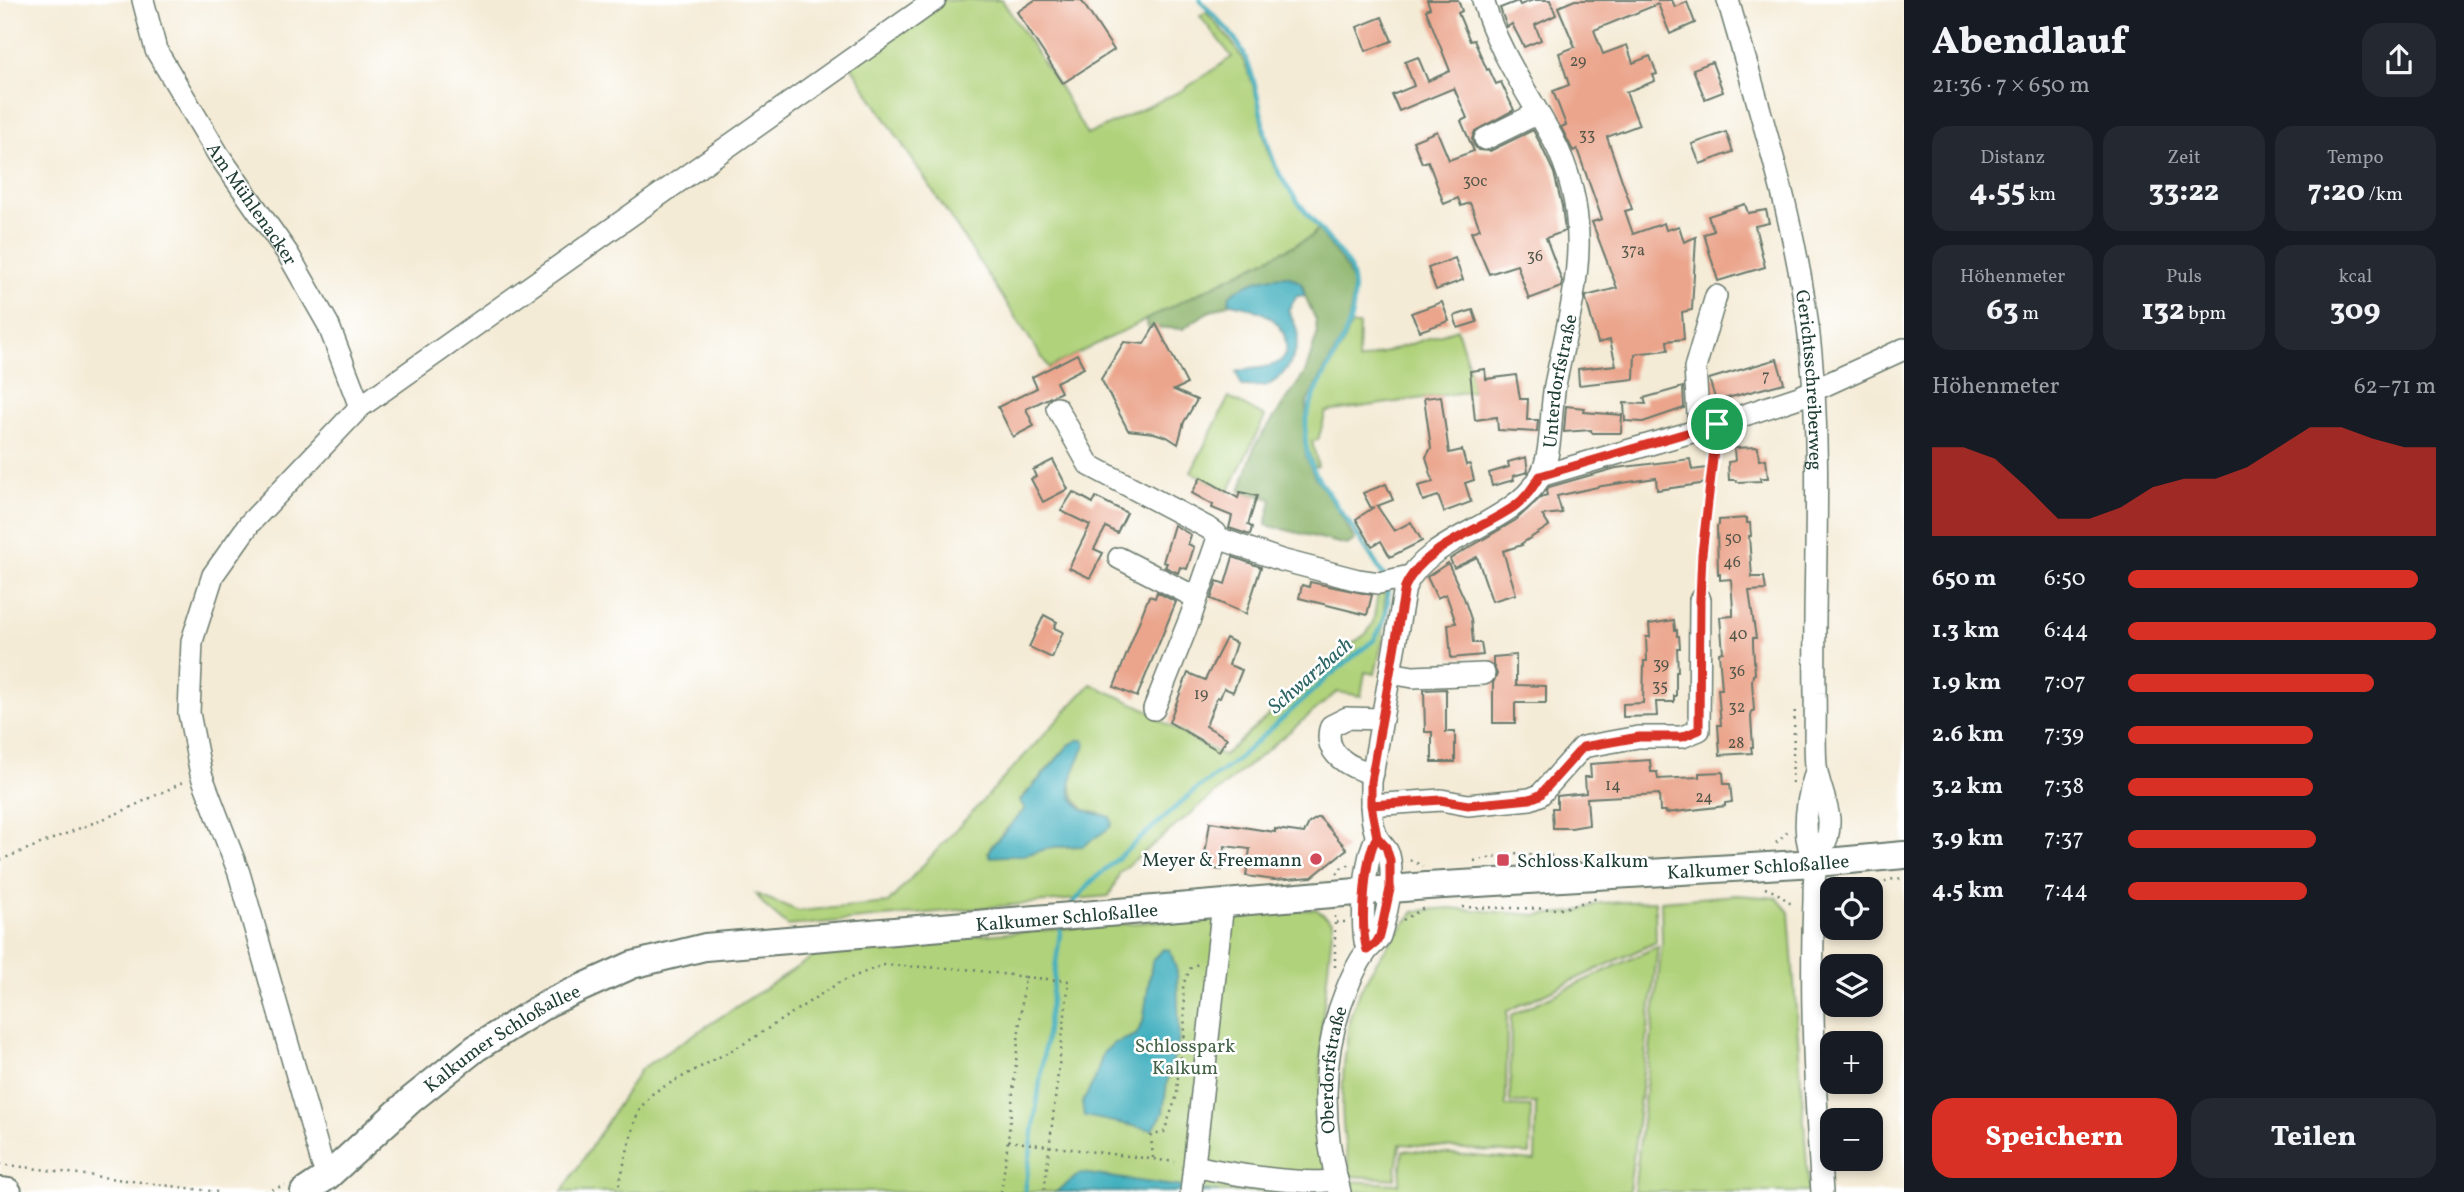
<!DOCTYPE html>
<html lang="de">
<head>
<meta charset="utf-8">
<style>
  body { margin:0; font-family:Vollkorn,serif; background:#242831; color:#f1f3f6; height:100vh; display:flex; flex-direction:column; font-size:26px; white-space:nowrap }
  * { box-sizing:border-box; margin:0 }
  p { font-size:23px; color:#9ea1a6 }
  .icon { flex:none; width:38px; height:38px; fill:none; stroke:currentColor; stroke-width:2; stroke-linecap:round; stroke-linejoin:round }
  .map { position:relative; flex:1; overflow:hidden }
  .sheet { display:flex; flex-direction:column; background:#171b24; width:560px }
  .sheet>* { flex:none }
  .buttons { position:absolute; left:1820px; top:877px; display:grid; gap:14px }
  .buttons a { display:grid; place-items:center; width:63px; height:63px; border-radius:14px; background:#171b24; box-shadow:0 4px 10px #0003; font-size:35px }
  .pin { position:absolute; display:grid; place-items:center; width:60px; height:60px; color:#fff; margin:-30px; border:4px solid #fff; border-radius:50%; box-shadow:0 2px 7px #0007 }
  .round { display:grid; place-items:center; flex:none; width:74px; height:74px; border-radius:21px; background:#242831 }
  .summary { display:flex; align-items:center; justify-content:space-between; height:119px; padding:0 28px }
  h1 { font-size:38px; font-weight:800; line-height:52px }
  .stats { display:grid; grid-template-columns:repeat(3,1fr); gap:10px; height:119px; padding:7px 28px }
  .stats div { display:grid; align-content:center; border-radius:18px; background:#242831; text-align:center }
  .stats b { font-size:30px; font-weight:800 }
  .stats small { font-size:19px; font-weight:400 }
  .stats p { font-size:19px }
  .chart { height:196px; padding:14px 28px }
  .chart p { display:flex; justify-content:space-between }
  .chart svg { width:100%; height:126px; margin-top:7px; fill:#d93025; opacity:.7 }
  .cta { display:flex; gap:14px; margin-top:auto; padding:14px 28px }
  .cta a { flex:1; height:80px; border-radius:21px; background:#d93025; color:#fff; font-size:28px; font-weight:800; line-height:80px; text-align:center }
  .cta a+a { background:#242831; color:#f1f3f6 }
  ul { padding:0 28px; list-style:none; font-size:23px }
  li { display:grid; grid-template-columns:112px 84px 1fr; align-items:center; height:52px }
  li i { height:18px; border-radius:9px; background:#d93025 }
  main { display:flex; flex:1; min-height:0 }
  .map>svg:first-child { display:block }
  .green { fill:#b0d27a; stroke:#688857; stroke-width:2; fill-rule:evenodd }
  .forest { fill:#8cb46a; stroke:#56784f; stroke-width:2 }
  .water { fill:#41afbe; stroke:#307679; stroke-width:2 }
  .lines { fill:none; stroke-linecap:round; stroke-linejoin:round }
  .stream { stroke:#41afbe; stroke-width:4.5 }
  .building { fill:#eba58c }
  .minor-casing { stroke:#6a7a6d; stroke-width:24 }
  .major-casing { stroke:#6a7a6d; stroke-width:30 }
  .path { stroke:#6a7a6d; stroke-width:2.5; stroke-dasharray:2 5; stroke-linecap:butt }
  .minor { stroke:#fff; stroke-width:21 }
  .major { stroke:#fff; stroke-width:26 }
  .route-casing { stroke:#fff; stroke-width:14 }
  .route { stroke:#d93025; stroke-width:9 }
  .poi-dot { fill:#d1495b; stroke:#fff; stroke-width:2.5 }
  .labels { text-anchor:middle; stroke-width:5; stroke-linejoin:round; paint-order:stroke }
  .number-label { font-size:16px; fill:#52574a }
  .street-label { font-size:19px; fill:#1f3d34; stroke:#fff }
  .poi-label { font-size:19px; fill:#1f3d34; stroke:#fff; text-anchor:end }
  .park-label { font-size:19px; fill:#436246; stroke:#fff }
  .water-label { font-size:21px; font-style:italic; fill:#2b6564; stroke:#fff }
</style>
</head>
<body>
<main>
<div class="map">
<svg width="1904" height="1192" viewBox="0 0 1904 1192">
  <rect width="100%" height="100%" fill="#fff"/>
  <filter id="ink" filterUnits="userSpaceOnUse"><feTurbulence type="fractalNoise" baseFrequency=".0143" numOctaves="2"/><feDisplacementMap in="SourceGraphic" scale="14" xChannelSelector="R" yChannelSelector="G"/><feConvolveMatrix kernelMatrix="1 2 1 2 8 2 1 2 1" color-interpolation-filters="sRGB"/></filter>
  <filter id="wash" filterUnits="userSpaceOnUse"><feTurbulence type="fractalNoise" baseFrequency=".00686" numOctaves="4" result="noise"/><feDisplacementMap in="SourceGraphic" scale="28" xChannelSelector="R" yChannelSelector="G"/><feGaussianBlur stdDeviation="1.57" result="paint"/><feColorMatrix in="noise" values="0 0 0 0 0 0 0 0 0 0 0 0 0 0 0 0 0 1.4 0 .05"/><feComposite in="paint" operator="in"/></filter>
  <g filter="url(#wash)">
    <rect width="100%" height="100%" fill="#f4ebd6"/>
    <g class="green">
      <path d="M942 0H1002L1062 91 1087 135 1183 90 1232 57 1200 16 1206 12C1235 44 1246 57 1257 99 1261 116 1262 136 1268 152 1279 181 1299 205 1318 229L1311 237 1049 368 849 63Z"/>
      <path d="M1351 325H1359L1358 361 1457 329 1470 371 1473 391 1326 412 1318 440 1312 441 1318 466 1314 467C1312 459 1307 449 1306 441 1301 399 1339 363 1351 325Z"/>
      <polygon points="1229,397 1265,417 1228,492 1191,472"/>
      <path d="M1379 587H1385L1383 639 1375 674 1365 672 1361 696 1337 692 1120 872 1109 896 788 926 765 906 756 894 799 911 888 903 1091 684 1159 715 1158 719 1223 756 1333 658 1367 633 1373 623ZM1069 745 1073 769 1070 783 1075 800 1085 810 1105 815 1073 847H1053L1025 855 988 853 994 843 1025 809 1020 800Z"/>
      <polygon points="1737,895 1777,898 1789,912 1809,1192 1634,1192 1662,944 1661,901"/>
      <path d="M1655 901 1656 942 1507 1011 1506 1106 1531 1107 1530 1154 1400 1144 1395 1179 1351 1176C1340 1129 1340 1090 1347 1042 1348 1032 1348 1020 1352 1011 1365 974 1390 940 1415 911L1449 908 1537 915 1575 912 1600 903Z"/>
      <polygon points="1316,909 1333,922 1321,1032 1322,1151 1333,1192 562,1192 641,1069 828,947"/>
      <polygon points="1658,946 1629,1192 1351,1192 1348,1181 1399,1184 1403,1150 1535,1161 1536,1103 1510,1103 1511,1015"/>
    </g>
    <polygon class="forest" points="1318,229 1346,267 1352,282 1353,297 1347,329 1307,402 1304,440 1306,457 1314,476 1337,508 1355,540 1347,545 1266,525 1272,499 1240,491 1255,445 1305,373 1317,335 1316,320 1305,296 1303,286 1294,279 1282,276 1229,301 1231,303 1206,313 1183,329 1148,327 1145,320 1311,237"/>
    <g class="water">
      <path d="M1288 276 1301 283 1305 296H1297L1288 310C1291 317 1296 324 1297 331 1301 349 1287 375 1270 384 1263 388 1251 386 1242 386L1236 372C1249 367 1267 370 1279 362 1286 357 1287 351 1286 343 1283 316 1253 307 1231 303L1229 301 1230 295C1247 282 1267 276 1288 276Z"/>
      <path d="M1078 740H1083L1086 743C1079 763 1056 792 1083 809 1091 814 1101 814 1110 817L1112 824 1108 829 1083 846 1053 847 1025 855 989 857 990 848 1025 809 1020 801 1069 745Z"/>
      <polygon points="1163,949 1170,950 1177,972 1179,1039 1167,1082 1163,1113 1153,1130 1084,1116 1082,1103 1095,1079 1103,1053 1113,1044 1136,1035 1143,1022 1152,962"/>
      <polygon points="1081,1173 1218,1192 1056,1192"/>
    </g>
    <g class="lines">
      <g class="stream">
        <path d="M1200 0C1215 18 1234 33 1244 54 1262 92 1260 136 1279 173 1297 207 1329 235 1350 268 1373 345 1289 384 1308 456 1314 475 1327 491 1338 507 1354 529 1369 552 1383 575"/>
        <polyline points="1071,906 1091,882 1194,791 1232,764 1328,677 1374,640 1384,621 1388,602 1387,587"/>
        <polyline points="1025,1192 1061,926"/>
      </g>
    </g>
    <g id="blocks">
      <g class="building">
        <polygon points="1035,0 1081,0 1114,50 1063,83 1017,12"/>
        <polygon points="1427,0 1458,0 1462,11 1458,13 1470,41 1474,40 1487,70 1489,69 1496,84 1501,82 1514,110 1475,131 1472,139 1474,145 1478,150 1490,151 1533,130 1540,143 1554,173 1562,206 1565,231 1546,238 1562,281 1561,287 1529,299 1517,265 1489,274 1471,232 1480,229 1470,203 1461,206 1458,198 1444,204 1428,161 1422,163 1413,141 1437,131 1449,160 1474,151 1461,121 1467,118 1454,88 1399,111 1392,95 1414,86 1405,62 1418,57 1428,81 1450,71 1426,10 1430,8"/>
        <polygon points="1533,0 1550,0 1556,15 1535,25 1541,40 1524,47 1512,24 1507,27 1500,8 1518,1 1520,5"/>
        <polygon points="1575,0 1672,0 1675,7 1687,2 1695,23 1670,34 1658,4 1594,30 1603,54 1627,45 1633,63 1650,56 1657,74 1653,75 1655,81 1626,92 1639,125 1607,137 1632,209 1625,211 1633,234 1664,223 1666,230 1679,226 1684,242 1696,237 1692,310 1682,312 1684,339 1667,341 1668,350 1635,354 1634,379 1579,385 1578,369 1616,365 1610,340 1598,343 1586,299 1586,296 1617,288 1592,222 1602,219 1577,149 1573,151 1561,127 1566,125 1553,91 1569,85 1559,53 1575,47 1558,7"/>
        <polygon points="1382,17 1392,41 1366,51 1357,27"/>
        <polygon points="1712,62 1723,92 1705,99 1693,69"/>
        <polygon points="1726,132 1733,152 1700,164 1692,144"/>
        <polygon points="1745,204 1748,213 1766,210 1769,223 1755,226 1765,267 1718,281 1704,234 1714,231 1708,216"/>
        <polygon points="1455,258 1463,280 1436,290 1428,268"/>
        <polygon points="1442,302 1449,321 1420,331 1411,313"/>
        <polygon points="1473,310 1477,322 1458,328 1454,316"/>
        <polygon points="1156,324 1187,384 1174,390 1197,400 1184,422 1178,444 1167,437 1154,433 1128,430 1101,379 1124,342 1144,344"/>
        <polygon points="1077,354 1084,368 1056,382 1061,392 1026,409 1034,426 1013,437 998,407 1037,388 1032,377"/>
        <polygon points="1777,359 1784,383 1716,401 1709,379"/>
        <polygon points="1485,369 1486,379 1516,375 1520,399 1528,399 1527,420 1538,420 1537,432 1498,430 1497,417 1475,420 1470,371"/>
        <polygon points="1683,387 1684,408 1643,422 1625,421 1624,403 1646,404 1644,398"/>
        <polygon points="1441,396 1449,453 1462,450 1466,465 1470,464 1474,480 1465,483 1471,502 1444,512 1438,496 1423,501 1418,486 1433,482 1426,457 1431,448 1424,398"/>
        <polygon points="1566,406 1585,408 1584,412 1622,415 1621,433 1592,433 1591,430 1564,432"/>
        <polygon points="1758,447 1759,460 1766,459 1768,478 1760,478 1761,481 1737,482 1736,480 1729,480 1728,462 1735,461 1734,448"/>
        <polygon points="1526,457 1528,472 1513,476 1514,480 1492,486 1489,473 1509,467 1508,462"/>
        <polygon points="1690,459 1692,470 1708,468 1707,483 1657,490 1656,478 1602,486 1557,496 1562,513 1542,515 1549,526 1521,544 1522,545 1503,551 1516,594 1492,601 1477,557 1454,568 1450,559 1516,520 1541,497 1547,495 1546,491 1549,487 1616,468"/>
        <polygon points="1053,460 1068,489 1043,502 1031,479 1036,477 1033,470"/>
        <polygon points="1201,477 1238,498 1240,492 1257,496 1248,525 1252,527 1250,535 1229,528 1232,516 1212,508 1213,505 1192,493"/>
        <polygon points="1386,484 1393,500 1377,506 1394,531 1411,522 1422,541 1390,557 1381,541 1372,546 1356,519 1374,507 1371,508 1363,493"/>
        <polygon points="1073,492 1093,503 1096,497 1127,513 1117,533 1106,527 1094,549 1103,553 1090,578 1069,568 1090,525 1061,511"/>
        <polygon points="1747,518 1747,523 1750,523 1751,536 1749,536 1752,577 1764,577 1766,590 1749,591 1756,638 1753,638 1753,644 1755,674 1753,675 1752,681 1754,711 1752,711 1751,717 1753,747 1751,747 1752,753 1720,755 1718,725 1721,725 1718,689 1722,689 1719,653 1723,652 1720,617 1733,616 1733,610 1731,579 1720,580 1720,574 1718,574 1717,526 1719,525 1719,520"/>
        <polygon points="1174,525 1191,535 1188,544 1194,547 1187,569 1180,567 1178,573 1165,567 1167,563 1163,562"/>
        <polygon points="1233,557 1261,567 1246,614 1211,599 1217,581 1225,584"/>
        <polygon points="1448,563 1464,598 1471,619 1473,643 1481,643 1483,655 1451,658 1448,624 1456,623 1446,594 1437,598 1427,577"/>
        <polygon points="1310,582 1372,595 1367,615 1299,598 1302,585 1309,587"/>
        <polygon points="1157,592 1176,602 1137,697 1114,687 1149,596 1155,598"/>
        <polygon points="1044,615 1057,622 1054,628 1063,632 1052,658 1029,647"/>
        <polygon points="1674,620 1675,630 1677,630 1677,636 1679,636 1680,648 1677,648 1678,672 1676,672 1676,696 1674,696 1674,702 1656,702 1657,716 1623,717 1623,704 1643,703 1644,661 1647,661 1646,637 1650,637 1649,624"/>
        <polygon points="1226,638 1236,643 1229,665 1242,670 1233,692 1224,688 1220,698 1217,697 1206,726 1227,738 1219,751 1169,722 1188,673 1205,680"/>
        <polygon points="1516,655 1516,685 1546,686 1546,703 1515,703 1515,723 1493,723 1493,683 1497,674 1493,665 1493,657"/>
        <polygon points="1446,689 1446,732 1455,732 1455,762 1432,762 1432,732 1425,732 1424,690"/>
        <polygon points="1650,760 1651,772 1657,772 1658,779 1699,777 1699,773 1723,772 1724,784 1730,784 1732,802 1725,803 1725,806 1666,813 1666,811 1660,811 1659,794 1587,798 1589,825 1571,828 1553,828 1552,808 1557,808 1557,796 1586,793 1585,777 1591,777 1590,764"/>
        <polygon points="1319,817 1347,849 1312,877 1274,880 1246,876 1250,849 1225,846 1222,870 1203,867 1210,822 1275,832 1275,829 1304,833 1309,823"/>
      </g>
    </g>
  </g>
  <g filter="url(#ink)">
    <use href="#blocks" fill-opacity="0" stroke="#6a7a6d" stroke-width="2"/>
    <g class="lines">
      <defs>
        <g id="minor">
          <path id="s1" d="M143 0 156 50 218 154 288 254 328 324 360 407"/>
          <path id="s2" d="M1728 0C1761 116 1800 233 1811 354 1822 466 1813 580 1815 693 1816 718 1814 742 1816 766 1818 784 1827 801 1829 819 1830 845 1820 845 1816 865 1814 876 1814 889 1814 901 1810 998 1815 1095 1822 1192"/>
          <polyline points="1485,139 1538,113"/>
          <polyline points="1057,408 1089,465 1210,529 1216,533 1218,538 1281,560 1358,580 1379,583 1410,576"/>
          <polyline points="1699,430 1695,368 1716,296"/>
          <polyline points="1540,476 1699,430 1799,397 1904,349"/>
          <polyline points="1119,558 1197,598"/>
          <polyline points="1390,673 1413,677 1484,674"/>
          <polyline points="1154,709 1191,616 1218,538"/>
          <path d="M1373 773C1351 769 1321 753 1331 726L1347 718 1382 719"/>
          <polyline points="1371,805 1441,800 1468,805 1530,799 1540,795 1583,747 1638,737 1682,737 1699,730 1700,600"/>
          <path d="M1816 863C1799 837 1807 799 1816 771"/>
          <path d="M1367 950C1360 927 1364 857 1377 837"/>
          <path d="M1195 1166C1229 1174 1303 1186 1337 1180"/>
          <polyline points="328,1176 322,1163 239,873 201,774 189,713 192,641 213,575 250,523 360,407 935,0"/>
          <polyline points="1191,1192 1223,903"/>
          <path id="s3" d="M1340 1192C1321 1127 1320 1055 1346 991 1351 978 1358 963 1366 952 1370 946 1376 943 1380 936 1387 913 1394 885 1390 860 1389 849 1381 845 1377 837 1370 821 1371 798 1371 782L1405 587C1427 536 1508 528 1539 479 1554 453 1549 410 1556 380 1574 294 1597 221 1552 137 1527 91 1497 50 1483 0"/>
        </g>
        <g id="major">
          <polyline points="0,1191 8,1192"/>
          <path id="s4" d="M304 1192 328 1176 412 1099 476 1048 548 1003 632 965 705 947 1427 886 1816 863 1904 855"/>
        </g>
      </defs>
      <use href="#minor" class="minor-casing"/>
      <use href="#major" class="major-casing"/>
      <g class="path">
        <polyline points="1701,582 1716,443"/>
        <polyline points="1792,783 1795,706"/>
        <polyline points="1776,843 1788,831"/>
        <polyline points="0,860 123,811 186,781"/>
        <polyline points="1410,860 1423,866"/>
        <polyline points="1474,861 1512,853 1557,856"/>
        <polyline points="1337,874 1341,868 1351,864"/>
        <polyline points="1765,888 1777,893 1790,903 1795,903"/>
        <polyline points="1865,889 1888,880 1904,878"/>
        <polyline points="1462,907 1561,909 1598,898"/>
        <polyline points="1403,920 1424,908"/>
        <polyline points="1336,922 1347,922"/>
        <polyline points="1335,967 1335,914"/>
        <polyline points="1025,977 1069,981 1044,1192"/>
        <polyline points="1008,1141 1175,1162"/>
        <polyline points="1153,1158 1151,1136 1164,1132 1177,1095 1178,1075 1185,1034 1183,985 1191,967 1198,964"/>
        <polyline points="0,1164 218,1192"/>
        <polyline points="265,1192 285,1185"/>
        <path d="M617 1192 635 1120 641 1107 654 1092 747 1042 840 982 883 965 965 969 1025 977C1016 1049 1012 1121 1001 1192"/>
      </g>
      <use href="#minor" class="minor"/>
      <use href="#major" class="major"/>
    </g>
  </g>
  <g class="lines" filter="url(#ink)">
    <defs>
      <path id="route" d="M1717 424 1540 476C1533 487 1526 498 1515 506 1481 530 1422 547 1405 587L1371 782V805L1377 837C1364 857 1360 927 1367 950L1376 943 1380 936 1390 889V860L1386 847 1377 837 1371 805 1441 800 1468 805 1530 799 1540 795 1583 747 1639 737H1682L1699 730 1700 600 1702 554 1717 424"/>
    </defs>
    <use href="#route" class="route-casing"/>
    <use href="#route" class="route"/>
  </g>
  <g class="poi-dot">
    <circle cx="1316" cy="859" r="7"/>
    <rect x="1496" y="853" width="14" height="14" rx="3.5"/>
  </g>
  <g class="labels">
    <g class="number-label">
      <text x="1578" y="66">29</text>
      <text x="1587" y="140">33</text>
      <text x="1475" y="186">30c</text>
      <text x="1633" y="255">37a</text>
      <text x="1535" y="261">36</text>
      <text x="1766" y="381">7</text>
      <text x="1733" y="543">50</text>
      <text x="1732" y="567">46</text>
      <text x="1738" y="639">40</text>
      <text x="1661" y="669">39</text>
      <text x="1737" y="676">36</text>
      <text x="1660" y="691">35</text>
      <text x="1201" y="699">19</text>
      <text x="1737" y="712">32</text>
      <text x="1736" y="748">28</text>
      <text x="1613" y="790">14</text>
      <text x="1704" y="802">24</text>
    </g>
    <g class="street-label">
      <text dy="7" stroke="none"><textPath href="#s1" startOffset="233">Am Mühlenacker</textPath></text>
      <text dy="7" stroke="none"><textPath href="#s2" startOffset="390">Gerichtsschreiberweg</textPath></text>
      <text dy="7" stroke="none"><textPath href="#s3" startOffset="903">Unterdorfstraße</textPath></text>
      <text dy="7" stroke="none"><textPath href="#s4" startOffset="1533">Kalkumer Schloßallee</textPath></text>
      <text dy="7" stroke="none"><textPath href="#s4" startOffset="840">Kalkumer Schloßallee</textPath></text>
      <text dy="7" stroke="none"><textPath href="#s4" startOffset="252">Kalkumer Schloßallee</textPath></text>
      <text dy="7" stroke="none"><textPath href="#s3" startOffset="124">Oberdorfstraße</textPath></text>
    </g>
    <g class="poi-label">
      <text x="1302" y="866">Meyer &amp; Freemann</text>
      <text x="1517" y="867" text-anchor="start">Schloss Kalkum</text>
    </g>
    <g class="park-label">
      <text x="1185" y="1052">Schlosspark<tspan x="1185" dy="22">Kalkum</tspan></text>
    </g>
    <g class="water-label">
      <text transform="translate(1310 675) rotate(-41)" y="7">Schwarzbach</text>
    </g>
  </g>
</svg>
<div class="buttons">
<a><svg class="icon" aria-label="locate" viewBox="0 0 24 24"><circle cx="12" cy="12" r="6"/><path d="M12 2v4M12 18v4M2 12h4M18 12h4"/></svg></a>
<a><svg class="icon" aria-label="layers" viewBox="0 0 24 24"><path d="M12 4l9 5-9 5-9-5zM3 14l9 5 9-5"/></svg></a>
<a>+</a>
<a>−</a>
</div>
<div class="pin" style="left:1717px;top:424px;background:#1e9e55"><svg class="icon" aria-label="arrive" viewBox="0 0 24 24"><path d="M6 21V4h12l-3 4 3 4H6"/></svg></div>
</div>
<section class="sheet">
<div class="summary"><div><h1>Abendlauf</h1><p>21:36 · 7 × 650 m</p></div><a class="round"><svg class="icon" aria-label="share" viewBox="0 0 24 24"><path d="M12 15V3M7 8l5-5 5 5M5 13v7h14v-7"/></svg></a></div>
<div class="stats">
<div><p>Distanz</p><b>4.55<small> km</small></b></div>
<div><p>Zeit</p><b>33:22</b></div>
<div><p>Tempo</p><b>7:20<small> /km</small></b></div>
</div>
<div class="stats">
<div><p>Höhenmeter</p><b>63<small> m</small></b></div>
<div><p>Puls</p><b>132<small> bpm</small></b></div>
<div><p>kcal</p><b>309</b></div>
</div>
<div class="chart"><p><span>Höhenmeter</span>62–71 m</p>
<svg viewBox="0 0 160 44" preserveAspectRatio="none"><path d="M0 44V13L10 13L20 17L30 27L40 38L50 38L60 34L70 27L80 24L90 24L100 20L110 13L120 6L130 6L140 10L150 13L160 13V44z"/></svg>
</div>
<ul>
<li><b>650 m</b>6:50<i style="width:94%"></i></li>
<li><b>1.3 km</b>6:44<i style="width:100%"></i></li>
<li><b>1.9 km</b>7:07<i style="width:80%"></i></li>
<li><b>2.6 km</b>7:39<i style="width:60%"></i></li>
<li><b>3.2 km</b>7:38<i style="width:60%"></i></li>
<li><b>3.9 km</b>7:37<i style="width:61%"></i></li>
<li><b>4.5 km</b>7:44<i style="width:58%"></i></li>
</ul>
<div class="cta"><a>Speichern</a><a>Teilen</a></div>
</section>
</main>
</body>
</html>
